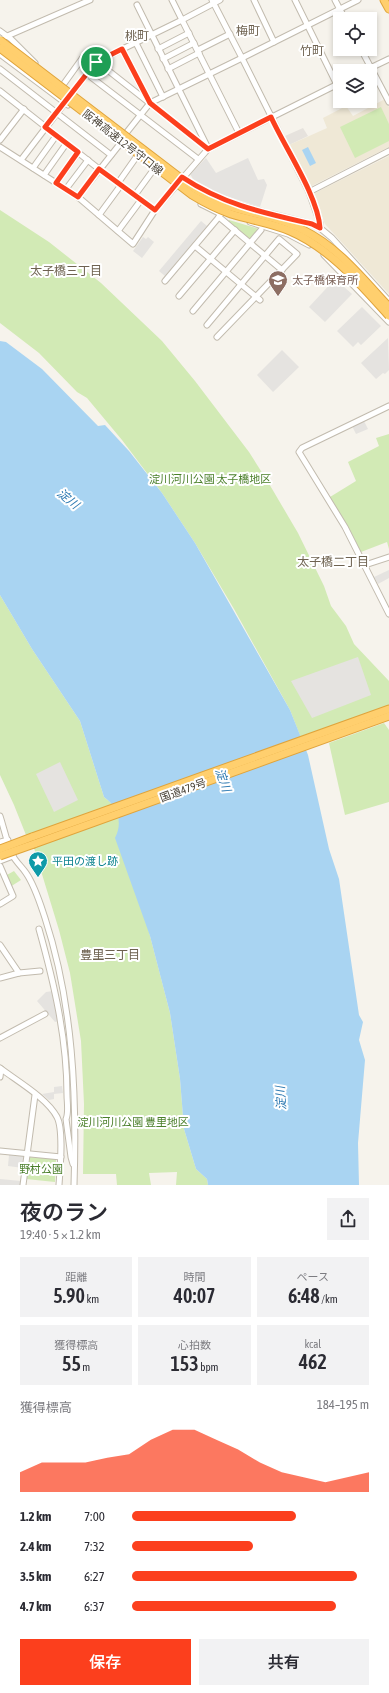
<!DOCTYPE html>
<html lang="ja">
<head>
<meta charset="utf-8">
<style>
  body { margin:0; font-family:"Asap Condensed","Noto Sans JP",sans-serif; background:#f2f2f3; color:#2b2b33; height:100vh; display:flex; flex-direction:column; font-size:15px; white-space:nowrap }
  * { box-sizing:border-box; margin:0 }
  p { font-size:13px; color:#7c7c81 }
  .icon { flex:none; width:22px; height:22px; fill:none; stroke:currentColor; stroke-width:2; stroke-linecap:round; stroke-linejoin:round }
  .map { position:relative; height:1185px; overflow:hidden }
  .drawer { display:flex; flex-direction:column; background:#fff; flex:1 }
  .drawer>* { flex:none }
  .buttons { position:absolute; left:333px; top:12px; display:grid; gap:8px }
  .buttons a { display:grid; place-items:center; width:44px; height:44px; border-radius:0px; background:#fff; box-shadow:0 2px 6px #0003; font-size:20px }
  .pin { position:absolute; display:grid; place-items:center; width:34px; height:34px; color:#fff; margin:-17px; border:2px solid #fff; border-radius:50%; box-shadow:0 1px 4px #0007 }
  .round { display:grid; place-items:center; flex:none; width:42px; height:42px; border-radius:0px; background:#f2f2f3 }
  .overview { display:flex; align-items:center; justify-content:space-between; height:68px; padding:0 20px }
  h1 { font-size:22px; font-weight:600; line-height:30px }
  .figures { display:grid; grid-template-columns:repeat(3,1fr); gap:6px; height:68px; padding:4px 20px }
  .figures div { display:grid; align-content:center; border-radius:0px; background:#f2f2f3; text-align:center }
  .figures b { font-size:20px; font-weight:600 }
  .figures small { font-size:11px; font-weight:400 }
  .figures p { font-size:11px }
  .chart { height:112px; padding:8px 20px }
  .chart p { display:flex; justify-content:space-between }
  .chart svg { width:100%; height:72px; margin-top:4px; fill:#fc3f1d; opacity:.7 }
  .primary-button { display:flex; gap:8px; margin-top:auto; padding:8px 20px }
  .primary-button a { flex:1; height:46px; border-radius:0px; background:#fc3f1d; color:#fff; font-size:16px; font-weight:600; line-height:46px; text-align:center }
  .primary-button a+a { background:#f2f2f3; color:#2b2b33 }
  ul { padding:0 20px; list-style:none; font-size:13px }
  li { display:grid; grid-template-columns:64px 48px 1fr; align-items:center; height:30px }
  li i { height:10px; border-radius:5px; background:#fc3f1d }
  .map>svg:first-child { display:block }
  .industrial { fill:#e6e2dd }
  .education { fill:#efe8d6 }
  .green { fill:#d2eab5 }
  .parking { fill:#e5e3e0 }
  .water { fill:#a9d4f2 }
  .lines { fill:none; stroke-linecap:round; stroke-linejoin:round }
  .minor-casing { stroke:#c2bbae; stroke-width:7 }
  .highway-casing { stroke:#e0a43c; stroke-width:9 }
  .minor { stroke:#fff; stroke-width:5 }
  .highway { stroke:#ffcf6e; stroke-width:7 }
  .highway-bridge-casing { stroke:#e0a43c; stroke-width:9; stroke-linecap:butt }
  .highway-bridge { stroke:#ffcf6e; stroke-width:7 }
  .route-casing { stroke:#fff; stroke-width:8 }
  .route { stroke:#fc3f1d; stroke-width:5 }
  .labels { text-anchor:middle; stroke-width:4; stroke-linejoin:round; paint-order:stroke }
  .street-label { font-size:11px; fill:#4b4439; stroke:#fff }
  .education-label { font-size:11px; fill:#785e54; stroke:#fff; text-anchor:start }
  .park-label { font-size:11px; fill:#4a7f2a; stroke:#fff }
  .culture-label { font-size:11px; fill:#0d838f; stroke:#fff; text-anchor:start }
  .neighbourhood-label { font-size:12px; fill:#6e6250; stroke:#fff }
  .water-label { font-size:12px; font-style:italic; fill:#2e7ab2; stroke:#fff }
</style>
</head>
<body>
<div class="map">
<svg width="389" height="1185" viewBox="0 0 389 1185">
  <rect width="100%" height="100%" fill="#f6f3ec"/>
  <polygon class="industrial" points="303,128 308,136 289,145 285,136"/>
  <g class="education">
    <polygon points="385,99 389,107 389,147 310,187 289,145 327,128 323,118 346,106 353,116"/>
    <polygon points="389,156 389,294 325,224 313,194"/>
  </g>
  <g class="green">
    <polygon points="381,107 389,124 389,141 355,158 340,127"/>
    <polygon points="0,210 49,242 101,283 162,341 195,381 249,452 268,482 298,533 324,586 331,606 346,626 354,644 389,681 389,712 303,743 290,710 234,609 195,543 162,493 122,440 87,398 77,392 39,353 0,323"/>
    <polygon points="229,220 259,229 251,239 247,239 228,222"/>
    <polygon points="389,434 389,549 387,542 361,552 330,497 356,481 348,462 379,446 376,438"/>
    <polygon points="0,595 32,649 80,721 104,797 111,803 121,824 170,1013 180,1079 184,1129 196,1169 207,1179 208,1185 176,1185 177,1172 149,1173 151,1185 117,1185 116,1174 83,1174 84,1104 81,1041 70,973 59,930 34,848 26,835 14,805 0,775"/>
    <polygon points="384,723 389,730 389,802 345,815 329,743"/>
    <polygon points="14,871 21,880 10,887 5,876"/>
    <polygon points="29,1157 54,1159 56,1160 55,1182 26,1179"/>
  </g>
  <g class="parking">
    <polygon points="206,158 216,173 248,158 258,180 264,179 267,185 260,207 220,194 193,179 190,174"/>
    <polygon points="201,221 207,226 165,276 159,271"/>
    <polygon points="143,237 146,239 148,237 154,242 142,258 133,251"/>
    <polygon points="335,279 352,294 325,322 309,307"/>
    <polygon points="362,307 381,326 361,345 358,342 353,347 337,331"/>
    <polygon points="388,338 389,370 385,374 383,373 376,379 361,363"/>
    <polygon points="282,350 299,367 273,392 257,375"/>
    <polygon points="364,421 368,429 356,434 352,426"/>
    <polygon points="389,570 389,578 378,584 374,577"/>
    <polygon points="358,657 371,695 312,718 291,681"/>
    <polygon points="60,762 78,800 54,812 36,774"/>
    <polygon points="53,991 59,1021 55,1022 37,1001 46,992"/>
    <polygon points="62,1086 63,1093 54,1094 54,1099 49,1100 42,1094 54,1092 54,1087"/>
    <polygon points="9,1155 24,1156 23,1168 8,1166"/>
    <polygon points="0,1179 21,1181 21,1185 0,1185"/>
  </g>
  <g class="water">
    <polygon points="308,147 316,163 310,166 302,150"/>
    <path d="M0 341 6 342 42 369 98 426 105 425 129 451 162 493 195 543 290 710 308 755 329 849 339 879 359 1015 363 1022 359 1040 365 1060 358 1143 359 1185H208L207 1179 196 1169 184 1129 180 1079 170 1013 150 936 115 838C123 823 118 807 104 797L80 721 32 649 0 595Z"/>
  </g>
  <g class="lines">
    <defs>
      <g id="minor">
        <polyline points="172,0 182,20 220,0"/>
        <polyline points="212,0 242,58 358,0"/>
        <polyline points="254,0 274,42"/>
        <polyline points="295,0 337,85"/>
        <polyline points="335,0 345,19"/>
        <polyline points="137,5 207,146"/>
        <polyline points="0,31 11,39 35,63"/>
        <polyline points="5,37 90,0"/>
        <polyline points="136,43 163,97"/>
        <polyline points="122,49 149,102"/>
        <polyline points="158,49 189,33"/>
        <polyline points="361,49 389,102"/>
        <polyline points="198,50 230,34"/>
        <polyline points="0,54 68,105"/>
        <polyline points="163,59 194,43"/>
        <polyline points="0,69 111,155"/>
        <polyline points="168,69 199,53"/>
        <polyline points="364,71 389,59"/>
        <polyline points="87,74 198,159"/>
        <polyline points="63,85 86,53 208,149"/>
        <polyline points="0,91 99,169 155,210"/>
        <polyline points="123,137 150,103 242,58 309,192 320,223 320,228"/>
        <polyline points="0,140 24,109"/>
        <polyline points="0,147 78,197 133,244 155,210 208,149 340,83"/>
        <polyline points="21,160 96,62 182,20 239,133"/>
        <polyline points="33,168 56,136"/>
        <polyline points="44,175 66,144"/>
        <polyline points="56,183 78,153"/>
        <polyline points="118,183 137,156"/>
        <polyline points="66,189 88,160"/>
        <polyline points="206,192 232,203 264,212"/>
        <polyline points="309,192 389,151"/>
        <polyline points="135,195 154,169"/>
        <polyline points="78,197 120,144"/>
        <polyline points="201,204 221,214"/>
        <polyline points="272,214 312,224 320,228 332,238 389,301"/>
        <polyline points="99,215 121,185"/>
        <polyline points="219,217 282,270"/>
        <polyline points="250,222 288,234 309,245"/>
        <polyline points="118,231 141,200"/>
        <polyline points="195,246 260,300"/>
        <polyline points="324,255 389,322"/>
        <polyline points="165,281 219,217 220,213"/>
        <polyline points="179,296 235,230"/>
        <polyline points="193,311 261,230"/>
        <polyline points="207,325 279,239 297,254 217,337"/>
        <polyline points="389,406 302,448 299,452 345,527 389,614"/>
        <polyline points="365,565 389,557"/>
        <path d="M0 816C4 828 7 844 13 856 16 862 22 867 26 873 35 886 40 903 45 918 73 1004 77 1095 74 1185"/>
        <polyline points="0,842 8,840"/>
        <polyline points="0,861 13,856"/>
        <polyline points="0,866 13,896 0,904"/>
        <path d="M39 929C54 983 67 1038 67 1095 67 1102 69 1113 66 1119L71 1157 73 1164"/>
        <polyline points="0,945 19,973 0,978"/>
        <polyline points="19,973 40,971"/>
        <polyline points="0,1038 45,1014"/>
        <path d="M0 1068C17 1081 47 1098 57 1117 64 1130 60 1169 59 1185"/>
        <polyline points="0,1077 1,1069"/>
        <polyline points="0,1151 61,1157"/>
        <polyline points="23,1185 35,1095"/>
      </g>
      <g id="highway">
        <polyline points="384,0 389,9"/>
        <polyline points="32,837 389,709"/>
        <polyline points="34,844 389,716"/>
      </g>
    </defs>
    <use href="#minor" class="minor-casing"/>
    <use href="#highway" class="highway-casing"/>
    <use href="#minor" class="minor"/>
    <use href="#highway" class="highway"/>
    <defs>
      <g id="highway-bridge">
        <path d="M0 40 195 189C205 195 214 201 225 205 251 214 279 217 303 230 338 247 363 279 389 307"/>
        <path d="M0 48 192 195C205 203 217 209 231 214 250 220 271 223 290 231 330 248 360 284 389 316"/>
        <polyline points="0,849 32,837"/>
        <polyline points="0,856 34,844"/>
      </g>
    </defs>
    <use href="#highway-bridge" class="highway-bridge-casing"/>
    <use href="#highway-bridge" class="highway-bridge"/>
  </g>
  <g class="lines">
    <defs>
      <path id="route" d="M122 49 150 103 208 149 271 117C285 148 318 196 320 228L312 224C264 213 224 205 182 177L155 210 99 169 78 197 56 183 78 152 45 127 96 62Z"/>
    </defs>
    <use href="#route" class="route-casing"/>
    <use href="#route" class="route"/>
  </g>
  <defs>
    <symbol id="school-pin" viewBox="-11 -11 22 30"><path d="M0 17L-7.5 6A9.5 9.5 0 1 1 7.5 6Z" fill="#8d6e63" stroke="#fff"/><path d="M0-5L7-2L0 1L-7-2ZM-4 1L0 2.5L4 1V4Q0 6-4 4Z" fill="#fff"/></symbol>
    <symbol id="sight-pin" viewBox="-11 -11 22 30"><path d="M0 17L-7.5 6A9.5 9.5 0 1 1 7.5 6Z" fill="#0f9aa8" stroke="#fff"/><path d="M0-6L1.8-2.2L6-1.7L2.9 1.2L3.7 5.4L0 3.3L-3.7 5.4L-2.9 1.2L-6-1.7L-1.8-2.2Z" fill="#fff"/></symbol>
  </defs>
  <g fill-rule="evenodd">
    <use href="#school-pin" x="267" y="269" width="22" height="30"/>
    <use href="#sight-pin" x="27" y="850" width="22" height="30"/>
  </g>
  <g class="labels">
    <g class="street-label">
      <text transform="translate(123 142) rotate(38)" y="4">阪神高速12号守口線</text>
      <text transform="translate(183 790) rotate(-20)" y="4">国道479号</text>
    </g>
    <g class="education-label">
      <text x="292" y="284">太子橋保育所</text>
    </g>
    <g class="park-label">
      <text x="210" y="483">淀川河川公園 太子橋地区</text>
      <text x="133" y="1126">淀川河川公園 豊里地区</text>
      <text x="41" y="1173">野村公園</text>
    </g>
    <g class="culture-label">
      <text x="52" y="865">平田の渡し跡</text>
    </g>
    <g class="neighbourhood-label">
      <text x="248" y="35">梅町</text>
      <text x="137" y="40">桃町</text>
      <text x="312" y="55">竹町</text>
      <text x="66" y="275">太子橋三丁目</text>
      <text x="333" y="566">太子橋二丁目</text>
      <text x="110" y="959">豊里三丁目</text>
    </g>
    <g class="water-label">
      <text transform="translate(68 499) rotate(39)" y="4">淀川</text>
      <text transform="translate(223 780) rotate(71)" y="4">淀川</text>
      <text transform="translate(281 1098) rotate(-94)" y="4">淀川</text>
    </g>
  </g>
</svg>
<div class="buttons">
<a><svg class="icon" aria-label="locate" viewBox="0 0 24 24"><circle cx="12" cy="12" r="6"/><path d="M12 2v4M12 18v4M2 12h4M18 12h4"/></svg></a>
<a><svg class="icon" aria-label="layers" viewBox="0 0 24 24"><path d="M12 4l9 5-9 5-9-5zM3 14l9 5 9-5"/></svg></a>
</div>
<div class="pin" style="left:96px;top:62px;background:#1e9e55"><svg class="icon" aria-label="arrive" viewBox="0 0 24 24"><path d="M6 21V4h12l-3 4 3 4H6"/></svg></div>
</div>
<section class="drawer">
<div class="overview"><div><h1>夜のラン</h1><p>19:40 · 5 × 1.2 km</p></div><a class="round"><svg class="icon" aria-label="share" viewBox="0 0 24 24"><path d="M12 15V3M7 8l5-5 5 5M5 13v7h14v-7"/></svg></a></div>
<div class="figures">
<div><p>距離</p><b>5.90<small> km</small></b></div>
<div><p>時間</p><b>40:07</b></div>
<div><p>ペース</p><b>6:48<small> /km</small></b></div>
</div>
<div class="figures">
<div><p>獲得標高</p><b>55<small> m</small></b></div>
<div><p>心拍数</p><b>153<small> bpm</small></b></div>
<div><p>kcal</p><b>462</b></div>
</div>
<div class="chart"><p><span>獲得標高</span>184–195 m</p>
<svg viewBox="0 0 160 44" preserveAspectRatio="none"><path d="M0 44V32L10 26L20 26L30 26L40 23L50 21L60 12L70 6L80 6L90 12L100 18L110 26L120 32L130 35L140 38L150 35L160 32V44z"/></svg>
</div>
<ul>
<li><b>1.2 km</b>7:00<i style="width:69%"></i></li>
<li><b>2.4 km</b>7:32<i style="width:51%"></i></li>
<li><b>3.5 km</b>6:27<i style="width:95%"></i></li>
<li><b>4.7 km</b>6:37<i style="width:86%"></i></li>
</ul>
<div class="primary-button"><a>保存</a><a>共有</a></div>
</section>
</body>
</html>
